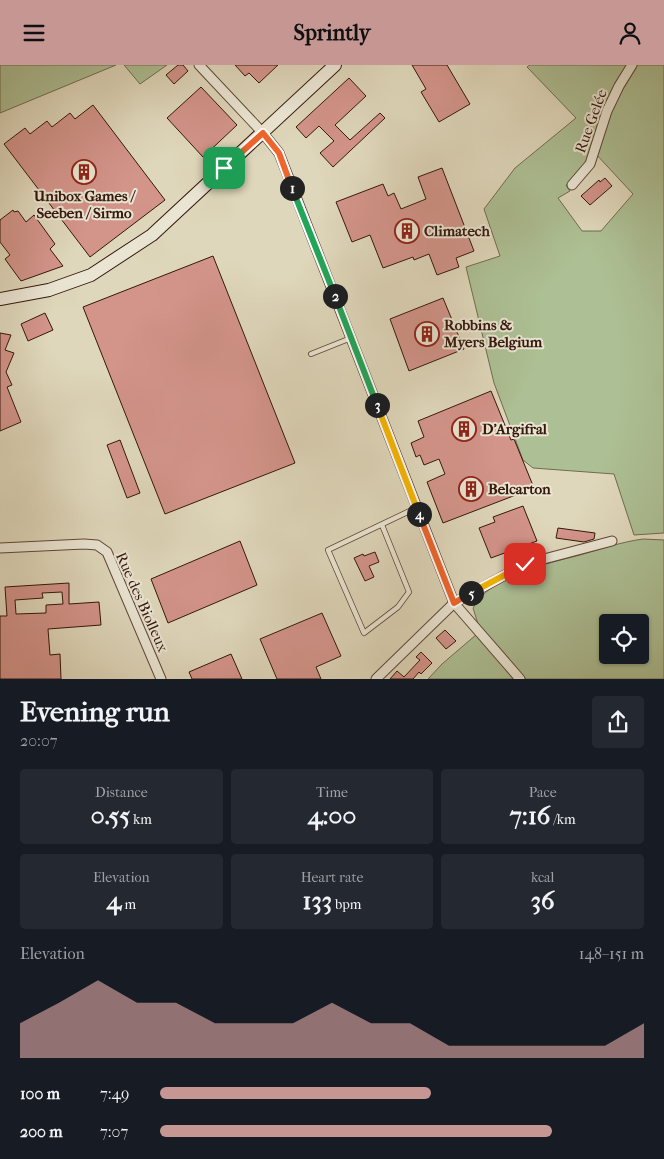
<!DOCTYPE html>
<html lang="en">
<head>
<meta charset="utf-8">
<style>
  body { margin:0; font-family:"IM FELL French Canon",serif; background:#242831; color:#f1f3f6; height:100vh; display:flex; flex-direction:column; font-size:19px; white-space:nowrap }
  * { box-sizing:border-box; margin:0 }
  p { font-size:16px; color:#9ea1a6 }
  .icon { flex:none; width:28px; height:28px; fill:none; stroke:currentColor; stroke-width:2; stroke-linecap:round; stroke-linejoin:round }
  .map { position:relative; height:614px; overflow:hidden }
  .side { display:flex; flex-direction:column; background:#171b24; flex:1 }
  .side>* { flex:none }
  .tools { position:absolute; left:599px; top:549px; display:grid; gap:10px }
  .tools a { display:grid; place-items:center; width:50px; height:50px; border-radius:5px; background:#171b24; box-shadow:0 1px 4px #0004; font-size:25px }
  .pin { position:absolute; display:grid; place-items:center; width:42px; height:42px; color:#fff; margin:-21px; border-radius:10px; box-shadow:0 2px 8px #0006 }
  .km { position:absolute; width:25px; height:25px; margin:-12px; border-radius:50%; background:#222; color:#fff; font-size:14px; line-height:25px; text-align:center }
  .round { display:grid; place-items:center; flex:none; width:52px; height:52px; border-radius:5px; background:#242831 }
  .summary { display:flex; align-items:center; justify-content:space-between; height:85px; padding:0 20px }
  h1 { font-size:28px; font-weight:700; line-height:38px }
  .stats { display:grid; grid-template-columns:repeat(3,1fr); gap:8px; height:85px; padding:5px 20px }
  .stats div { display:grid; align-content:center; border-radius:5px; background:#242831; text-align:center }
  .stats b { font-size:25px; font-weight:700 }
  .stats small { font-size:14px; font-weight:400 }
  .stats p { font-size:14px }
  .chart { height:140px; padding:10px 20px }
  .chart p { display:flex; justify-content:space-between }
  .chart svg { width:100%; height:90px; margin-top:5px; fill:#c59692; opacity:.7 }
  ul { padding:0 20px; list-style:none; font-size:16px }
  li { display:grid; grid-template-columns:80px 60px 1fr; align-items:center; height:38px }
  li i { height:12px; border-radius:6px; background:#c59692 }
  header { display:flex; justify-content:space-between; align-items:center; height:65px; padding:0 20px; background:#c59692; color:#111; font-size:22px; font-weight:700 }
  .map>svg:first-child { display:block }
  .green { fill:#adbf94; stroke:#706b50; fill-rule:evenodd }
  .building { fill:#d3948a; stroke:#34170b; fill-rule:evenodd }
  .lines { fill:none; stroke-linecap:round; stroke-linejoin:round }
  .lane-casing { stroke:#5f4737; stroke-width:6 }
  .street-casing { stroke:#5f4737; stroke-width:11 }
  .secondary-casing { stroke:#34170b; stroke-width:14 }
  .lane { stroke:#eae5d3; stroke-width:4.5 }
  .street { stroke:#eae5d3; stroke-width:9 }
  .secondary { stroke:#eae5d3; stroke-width:12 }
  .split-1-casing { stroke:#fff; stroke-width:10 }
  .split-2-casing { stroke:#fff; stroke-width:10 }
  .split-3-casing { stroke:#fff; stroke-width:10 }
  .split-4-casing { stroke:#fff; stroke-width:10 }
  .split-5-casing { stroke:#fff; stroke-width:10 }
  .split-6-casing { stroke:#fff; stroke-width:10 }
  .split-1 { stroke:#f0652b; stroke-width:6 }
  .split-2 { stroke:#22a559; stroke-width:6 }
  .split-3 { stroke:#22a559; stroke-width:6 }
  .split-4 { stroke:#f5b400; stroke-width:6 }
  .split-5 { stroke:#f0652b; stroke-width:6 }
  .split-6 { stroke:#f5b400; stroke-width:6 }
  .labels { text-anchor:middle; stroke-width:4; stroke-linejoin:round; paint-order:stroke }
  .street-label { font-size:15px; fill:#34170b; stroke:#eae5d3 }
  .poi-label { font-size:15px; font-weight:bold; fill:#34170b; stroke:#eae5d3; text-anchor:start }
</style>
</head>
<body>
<header><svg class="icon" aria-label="menu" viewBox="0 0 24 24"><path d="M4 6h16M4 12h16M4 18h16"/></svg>Sprintly<svg class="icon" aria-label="person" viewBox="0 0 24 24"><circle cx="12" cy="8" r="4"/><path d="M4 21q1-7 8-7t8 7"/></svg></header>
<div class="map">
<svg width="664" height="614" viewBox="0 0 664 614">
  <rect width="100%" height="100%" fill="#dfd7bb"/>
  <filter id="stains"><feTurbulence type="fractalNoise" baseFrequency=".004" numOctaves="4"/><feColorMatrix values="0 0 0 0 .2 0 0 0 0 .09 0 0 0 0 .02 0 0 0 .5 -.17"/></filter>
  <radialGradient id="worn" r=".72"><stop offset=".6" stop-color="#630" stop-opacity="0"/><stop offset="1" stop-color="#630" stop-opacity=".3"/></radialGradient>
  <g class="green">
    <polygon points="0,0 116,0 0,48"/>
    <polygon points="124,0 167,0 140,19"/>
    <polygon points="530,0 630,0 583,106 566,120 570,126 558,133 582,166 601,166 633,129 595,88 610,47 635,0 664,0 664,468 634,470 614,409 533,403 523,395 494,318 466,202 500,191 484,144 515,103 576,53 527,2"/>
    <path d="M643 474 664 475V614H526L478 559 473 543C491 510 546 499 580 490 601 484 621 477 643 474ZM608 558H640V590H608Z"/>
    <polygon points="477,569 516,614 428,614 442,599"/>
  </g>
  <g class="building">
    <polygon points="178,0 183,0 188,6 174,19 166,10"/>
    <polygon points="235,0 278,0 259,18 249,8 245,11"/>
    <polygon points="412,0 447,0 470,39 439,57 421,27 426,24"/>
    <polygon points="349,13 366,31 335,60 350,75 380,48 385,53 333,102 320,88 334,76 319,61 306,73 296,62"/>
    <polygon points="201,22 237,60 203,92 167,53"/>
    <polygon points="93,40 165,135 90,192 4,79 25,63 30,69 47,56 52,62 70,48 75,54"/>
    <polygon points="442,103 474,186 456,193 459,202 437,210 429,189 414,195 413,192 383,203 370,170 352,177 336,137 383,119 388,131 394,128 401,144 426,134 418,112"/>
    <polygon points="605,113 612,121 590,140 581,131 599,115 600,117"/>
    <polygon points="13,145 14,147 18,146 26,157 34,150 55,179 50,184 63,201 21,216 5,194 10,190 0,177 0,155"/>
    <polygon points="213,191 295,398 165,449 83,242"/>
    <polygon points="443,233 464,284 409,306 390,254"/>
    <polygon points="45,248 53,265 28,276 21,259"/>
    <polygon points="0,268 11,270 5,285 14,288 6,307 12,320 7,322 21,357 0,366"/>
    <polygon points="491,326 511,375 514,374 534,423 443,458 427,417 445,409 439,394 424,400 420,390 416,392 411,378 424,372 418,356"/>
    <polygon points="120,375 140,428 127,433 107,380"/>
    <polygon points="523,441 537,476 491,493 479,463 495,457 493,452"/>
    <polygon points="558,463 595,468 594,474 584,477 556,473"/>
    <polygon points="240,476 257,520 168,558 151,514"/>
    <polygon points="375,487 379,497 369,501 374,512 365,516 354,493 363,489 364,491"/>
    <path d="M69 518V539L99 537 101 560 48 564 50 590 60 589 61 614H0V551H7L5 522ZM62 527 63 539 46 540V548L16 549 15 535 43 533 42 528Z"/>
    <polygon points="322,548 341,591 316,602 321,614 277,614 260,574"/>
    <polygon points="445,565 456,576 446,584 436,573"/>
    <polygon points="421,587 432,598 421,609 419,607 413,614 390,614 397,606 404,612 420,595 416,592"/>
    <polygon points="231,589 242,614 192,614 189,607"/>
  </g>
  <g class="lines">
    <defs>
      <g id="lane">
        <polyline points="311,289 351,273"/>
        <polyline points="382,460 409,527 398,542 364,568 328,485 416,443"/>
      </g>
      <g id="street">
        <polyline points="199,0 263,68 279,88 454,538 520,614"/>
        <polyline points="572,120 590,99 607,46 619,21 632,0"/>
        <polyline points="0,483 84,479 97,480 107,487 161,614"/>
        <polyline points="376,614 454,538 525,499 612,476"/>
      </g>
      <polyline id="secondary" points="0,234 49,225 91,210 152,170 335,0"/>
    </defs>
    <use href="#lane" class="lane-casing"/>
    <use href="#street" class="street-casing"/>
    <use href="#secondary" class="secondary-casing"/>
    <use href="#lane" class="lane"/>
    <use href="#street" class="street"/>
    <use href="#secondary" class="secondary"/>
  </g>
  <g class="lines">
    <defs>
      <polyline id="split-1" points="224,103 263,68 279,88 292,123"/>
      <polyline id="split-2" points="292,123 335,231"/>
      <polyline id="split-3" points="335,231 377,340"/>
      <polyline id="split-4" points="377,340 419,449"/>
      <polyline id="split-5" points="419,449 454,538 471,528"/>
      <polyline id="split-6" points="471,528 525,499"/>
    </defs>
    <use href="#split-1" class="split-1-casing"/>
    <use href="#split-2" class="split-2-casing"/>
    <use href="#split-3" class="split-3-casing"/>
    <use href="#split-4" class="split-4-casing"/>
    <use href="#split-5" class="split-5-casing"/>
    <use href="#split-6" class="split-6-casing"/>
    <use href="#split-1" class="split-1"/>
    <use href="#split-2" class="split-2"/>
    <use href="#split-3" class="split-3"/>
    <use href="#split-4" class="split-4"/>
    <use href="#split-5" class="split-5"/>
    <use href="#split-6" class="split-6"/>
  </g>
  <defs>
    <symbol id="building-ring" viewBox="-11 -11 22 22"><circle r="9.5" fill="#eae5d3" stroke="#8f2418" stroke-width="1.5"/><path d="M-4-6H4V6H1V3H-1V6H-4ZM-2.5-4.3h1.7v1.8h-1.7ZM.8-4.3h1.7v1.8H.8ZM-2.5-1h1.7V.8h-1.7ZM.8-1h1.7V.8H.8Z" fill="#8f2418"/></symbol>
  </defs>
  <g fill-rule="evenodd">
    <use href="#building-ring" x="70" y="93" width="28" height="28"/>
    <use href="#building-ring" x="393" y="152" width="28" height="28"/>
    <use href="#building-ring" x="413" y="255" width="28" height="28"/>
    <use href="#building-ring" x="450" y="350" width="28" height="28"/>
    <use href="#building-ring" x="457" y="410" width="28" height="28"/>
  </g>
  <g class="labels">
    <g class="street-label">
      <text transform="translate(591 56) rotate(-70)" y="5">Rue Gelée</text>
      <text transform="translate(142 537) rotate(66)" y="5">Rue des Biolleux</text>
    </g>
    <g class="poi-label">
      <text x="84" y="136" text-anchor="middle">Unibox Games /<tspan x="84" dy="17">Seeben / Sirmo</tspan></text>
      <text x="424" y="171">Climatech</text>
      <text x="444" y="265">Robbins &amp;<tspan x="444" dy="17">Myers Belgium</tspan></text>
      <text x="482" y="369">D'Argifral</text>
      <text x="488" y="429">Belcarton</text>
    </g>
  </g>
  <rect width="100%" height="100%" filter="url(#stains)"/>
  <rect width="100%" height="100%" fill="url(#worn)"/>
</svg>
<div class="tools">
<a><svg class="icon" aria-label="locate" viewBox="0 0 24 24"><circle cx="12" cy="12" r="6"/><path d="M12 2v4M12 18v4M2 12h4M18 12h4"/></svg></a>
</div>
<div class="pin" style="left:224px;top:103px;background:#1e9e55"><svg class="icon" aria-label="arrive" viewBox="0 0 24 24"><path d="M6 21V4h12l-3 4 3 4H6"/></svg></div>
<div class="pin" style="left:525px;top:499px;background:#d93025"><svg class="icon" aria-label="check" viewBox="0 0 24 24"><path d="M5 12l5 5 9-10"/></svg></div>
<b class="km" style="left:292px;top:123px">1</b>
<b class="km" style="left:335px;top:231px">2</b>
<b class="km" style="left:377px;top:340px">3</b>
<b class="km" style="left:419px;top:449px">4</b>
<b class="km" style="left:471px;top:528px">5</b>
</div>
<section class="side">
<div class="summary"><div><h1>Evening run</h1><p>20:07</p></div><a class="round"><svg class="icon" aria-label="share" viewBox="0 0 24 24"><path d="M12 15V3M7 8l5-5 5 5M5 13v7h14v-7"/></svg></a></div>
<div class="stats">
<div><p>Distance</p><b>0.55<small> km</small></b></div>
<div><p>Time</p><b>4:00</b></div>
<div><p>Pace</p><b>7:16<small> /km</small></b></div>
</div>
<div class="stats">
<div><p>Elevation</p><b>4<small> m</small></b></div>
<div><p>Heart rate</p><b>133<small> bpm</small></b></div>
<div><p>kcal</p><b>36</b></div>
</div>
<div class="chart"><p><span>Elevation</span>148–151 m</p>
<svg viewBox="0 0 160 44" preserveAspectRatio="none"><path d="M0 44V27L10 17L20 6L30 17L40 17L50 27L60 27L70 27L80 17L90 27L100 27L110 38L120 38L130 38L140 38L150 38L160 27V44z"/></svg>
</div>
<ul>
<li><b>100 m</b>7:49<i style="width:56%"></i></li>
<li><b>200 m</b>7:07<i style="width:81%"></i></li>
</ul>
</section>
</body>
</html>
